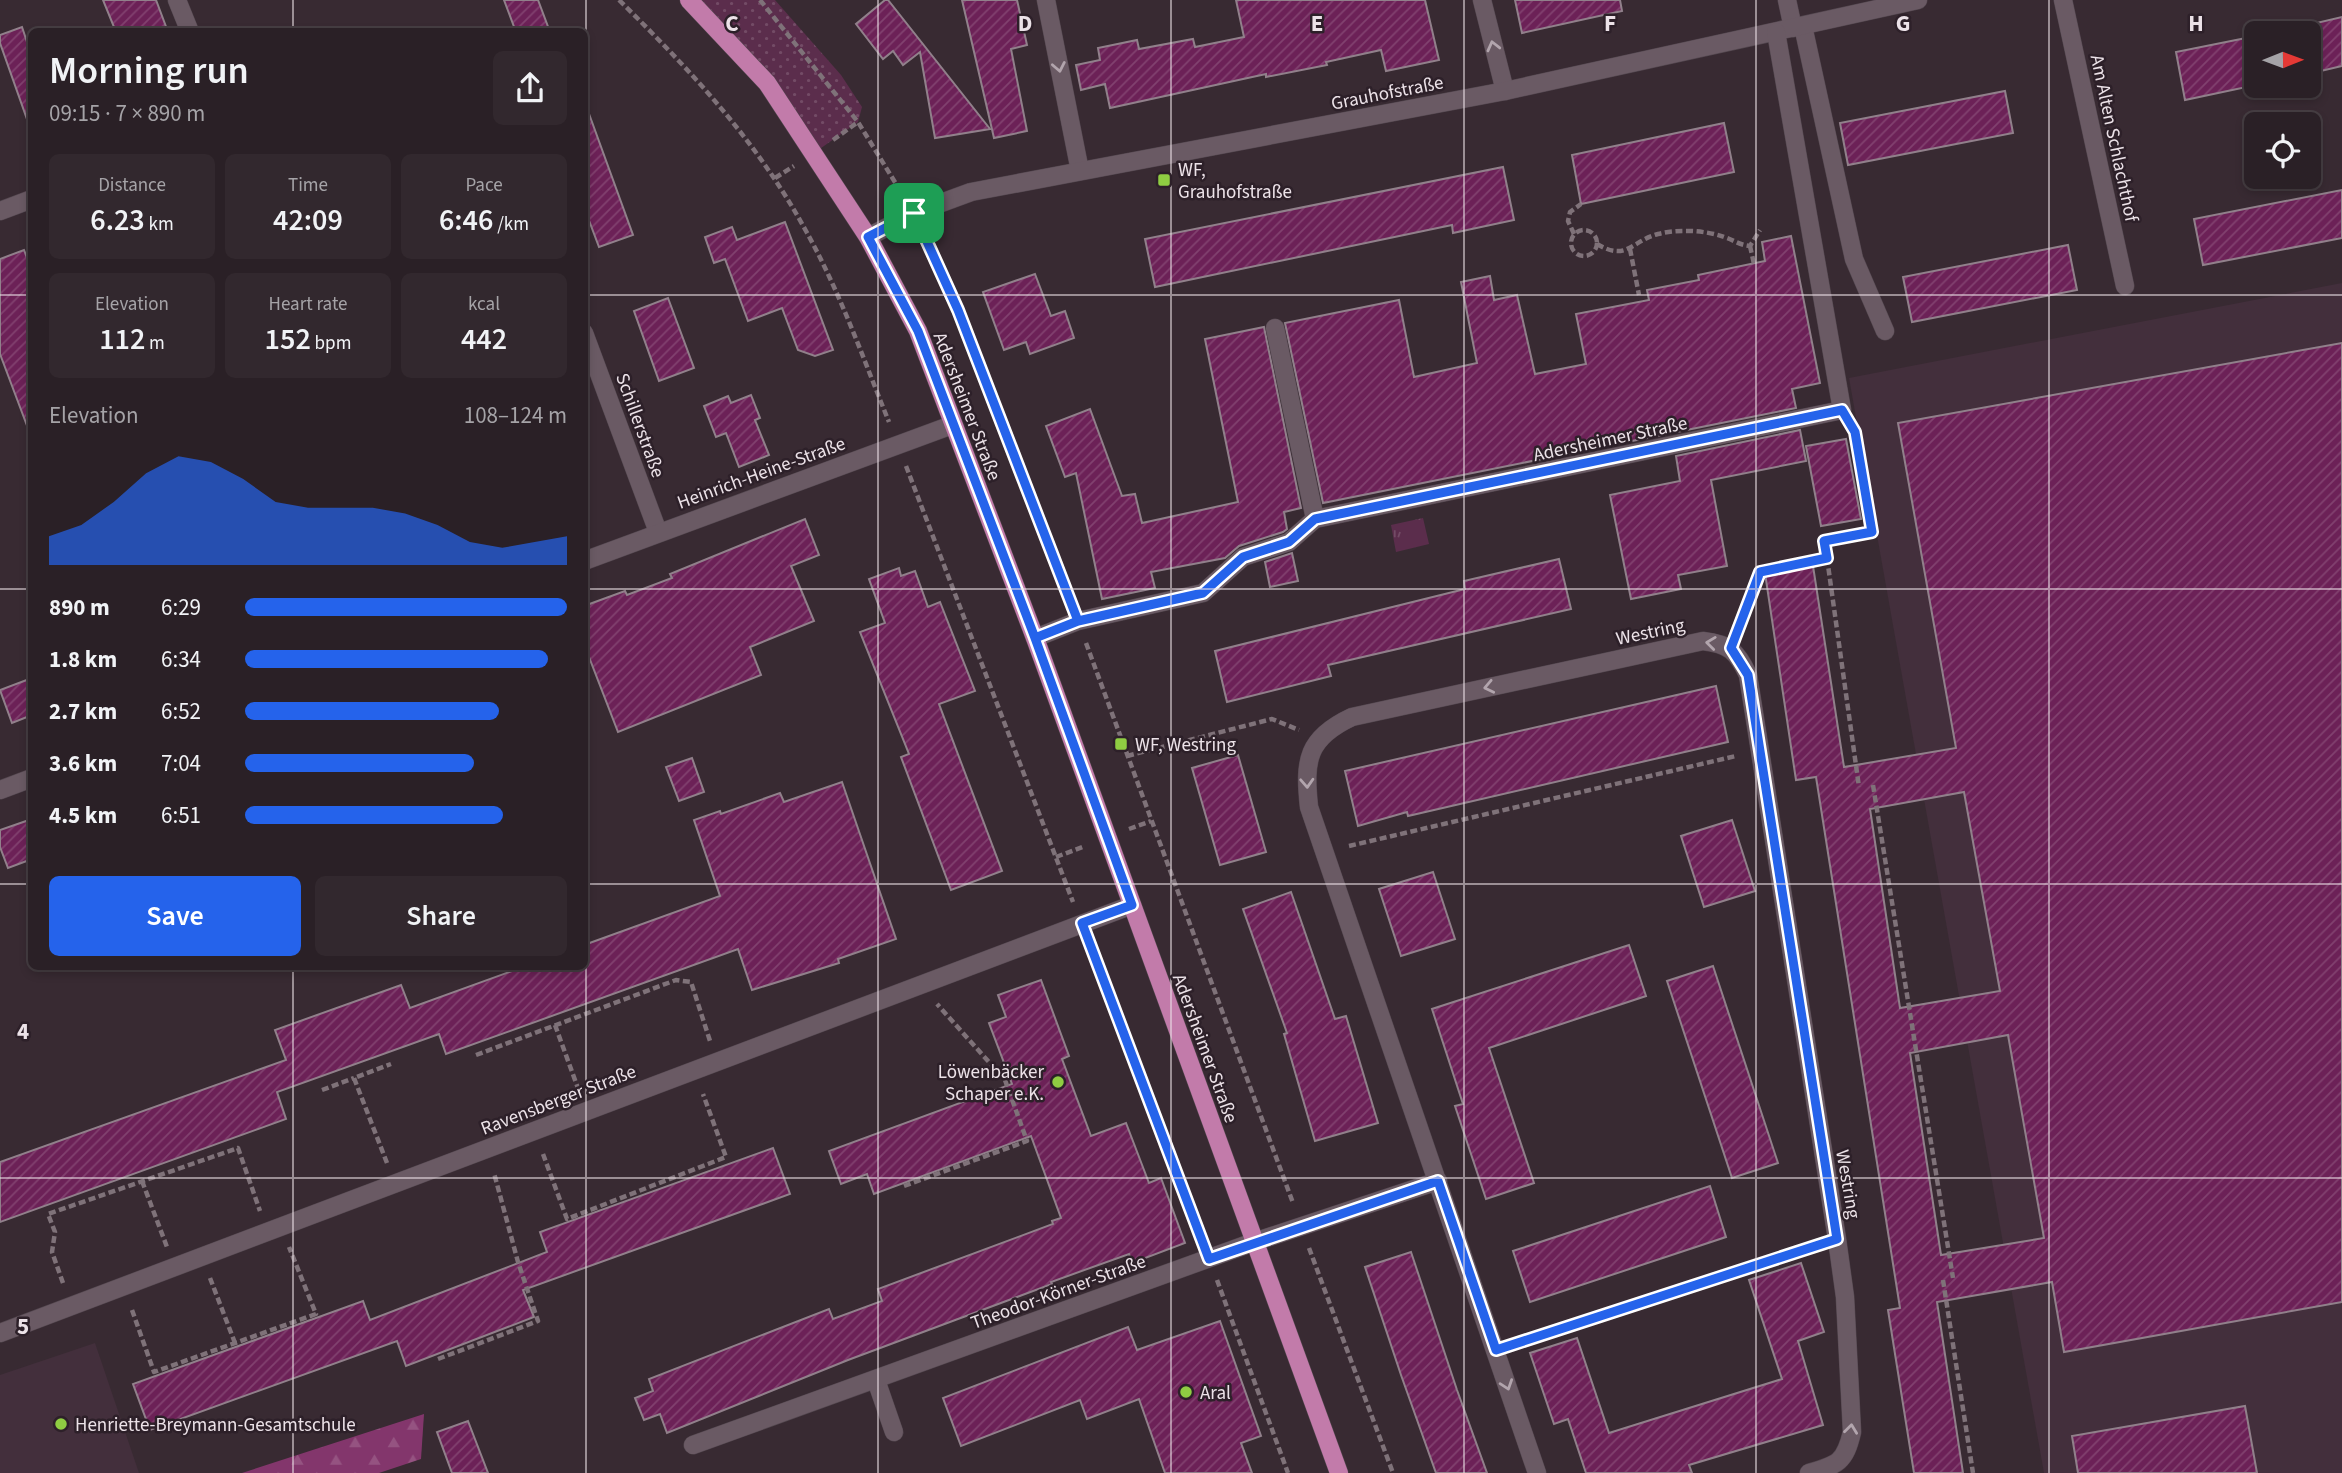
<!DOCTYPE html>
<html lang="en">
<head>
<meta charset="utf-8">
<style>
  body { margin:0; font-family:"Source Sans 3",sans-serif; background:#32282e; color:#f1f3f6; height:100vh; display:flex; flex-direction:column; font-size:26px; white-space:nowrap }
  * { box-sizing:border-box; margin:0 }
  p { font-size:23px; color:#a5a3a7 }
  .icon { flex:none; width:38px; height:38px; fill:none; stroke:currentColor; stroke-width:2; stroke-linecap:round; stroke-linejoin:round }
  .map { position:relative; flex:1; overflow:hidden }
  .sheet { position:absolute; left:28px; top:28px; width:560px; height:942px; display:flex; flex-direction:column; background:#2a2026; border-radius:10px; box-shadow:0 4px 10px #0003,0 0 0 2px #463e43 }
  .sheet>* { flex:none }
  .needle { width:46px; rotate:89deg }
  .buttons { position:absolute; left:2244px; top:21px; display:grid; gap:14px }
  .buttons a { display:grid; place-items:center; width:77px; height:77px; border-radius:10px; background:#2a2026; box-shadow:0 4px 10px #0003,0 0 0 2px #463e43; font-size:35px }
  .pin { position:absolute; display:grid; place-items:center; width:60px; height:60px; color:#fff; margin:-30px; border-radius:14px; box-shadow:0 4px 10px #0006 }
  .round { display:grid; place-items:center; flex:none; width:74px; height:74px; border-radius:10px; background:#32282e }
  .overview { display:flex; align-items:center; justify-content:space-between; height:119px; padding:0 21px }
  h1 { font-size:38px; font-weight:600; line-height:52px }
  .metrics { display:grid; grid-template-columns:repeat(3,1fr); gap:10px; height:119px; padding:7px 21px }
  .metrics div { display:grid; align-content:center; border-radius:10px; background:#32282e; text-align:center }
  .metrics b { font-size:30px; font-weight:600 }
  .metrics small { font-size:19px; font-weight:400 }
  .metrics p { font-size:19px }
  .chart { height:196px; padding:14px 21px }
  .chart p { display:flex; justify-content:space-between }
  .chart svg { width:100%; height:126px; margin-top:7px; fill:#2563eb; opacity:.7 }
  .cta { display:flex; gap:14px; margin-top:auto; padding:14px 21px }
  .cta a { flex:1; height:80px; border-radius:10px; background:#2563eb; color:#fff; font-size:28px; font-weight:600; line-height:80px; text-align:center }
  .cta a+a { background:#32282e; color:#f1f3f6 }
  ul { padding:0 21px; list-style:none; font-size:23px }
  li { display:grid; grid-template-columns:112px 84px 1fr; align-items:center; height:52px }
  li i { height:18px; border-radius:9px; background:#2563eb }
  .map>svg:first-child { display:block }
  .built { fill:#432f3c }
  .grass { fill:url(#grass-dots) }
  .forest { fill:url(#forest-firs) }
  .park { fill:url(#park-tufts) }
  .building { fill:url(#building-hatch); stroke:#91808b; stroke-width:2; fill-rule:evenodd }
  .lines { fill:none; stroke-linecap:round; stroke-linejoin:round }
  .minor-casing { stroke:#544850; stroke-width:19 }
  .major-casing { stroke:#544850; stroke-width:19 }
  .path { stroke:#7f7279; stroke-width:4.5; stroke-dasharray:7 3.5; stroke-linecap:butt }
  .minor { stroke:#6a5a64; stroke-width:18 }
  .major { stroke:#c27baa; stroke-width:18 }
  .oneway { stroke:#b2a5ad }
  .route-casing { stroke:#fff; stroke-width:14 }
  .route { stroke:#2563eb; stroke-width:9 }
  .grid { fill:none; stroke:#ece2e8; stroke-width:2; stroke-opacity:0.55 }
  .poi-dot { fill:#8fcd42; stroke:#2d2029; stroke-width:2.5 }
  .labels { text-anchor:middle; stroke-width:5; stroke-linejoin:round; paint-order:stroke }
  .street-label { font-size:19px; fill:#ece2e8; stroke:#2d2029 }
  .poi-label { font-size:19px; fill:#ece2e8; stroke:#2d2029; text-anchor:start }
  .grid-label { font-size:23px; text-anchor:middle; font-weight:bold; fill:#ece2e8; stroke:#2d2029; stroke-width:5; stroke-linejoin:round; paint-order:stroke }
</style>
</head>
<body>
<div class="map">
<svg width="2342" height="1473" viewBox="0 0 2342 1473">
  <defs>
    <pattern id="grass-dots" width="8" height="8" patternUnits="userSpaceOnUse" patternTransform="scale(1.75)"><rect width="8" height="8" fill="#5b2d4c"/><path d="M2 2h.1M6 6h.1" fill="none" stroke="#734b66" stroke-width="1.8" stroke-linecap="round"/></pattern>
    <pattern id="forest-firs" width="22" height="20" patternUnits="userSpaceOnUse" patternTransform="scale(1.75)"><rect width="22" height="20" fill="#83366c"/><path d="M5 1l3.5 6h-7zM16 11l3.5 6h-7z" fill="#955381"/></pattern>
    <pattern id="park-tufts" width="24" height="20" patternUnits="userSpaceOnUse" patternTransform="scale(1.75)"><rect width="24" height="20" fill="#5b2d4c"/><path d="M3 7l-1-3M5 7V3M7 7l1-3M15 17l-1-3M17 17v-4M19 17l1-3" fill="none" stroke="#734b66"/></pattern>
    <pattern id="building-hatch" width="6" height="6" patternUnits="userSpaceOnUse" patternTransform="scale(1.75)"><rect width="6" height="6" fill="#6c2157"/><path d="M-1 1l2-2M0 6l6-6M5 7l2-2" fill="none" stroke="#81416f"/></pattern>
  </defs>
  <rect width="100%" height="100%" fill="#382a32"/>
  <g class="built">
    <polygon points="2342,283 2342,1473 2044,1473 1849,378"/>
    <polygon points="95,1343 139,1473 0,1473 0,1375"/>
  </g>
  <polygon class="grass" points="689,0 775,0 841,75 862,107 858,122 814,153"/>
  <polygon class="forest" points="424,1414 421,1459 379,1473 242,1473"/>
  <polygon class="park" points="1423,518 1429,544 1396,552 1391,525"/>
  <g class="building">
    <polygon points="103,0 156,0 168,32 116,32"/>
    <polygon points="504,0 538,0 550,32 516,32"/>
    <polygon points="885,0 888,0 990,129 935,138 920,52 903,65 893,51 883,59 856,24"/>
    <polygon points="962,0 1017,0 1027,45 1011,49 1027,131 994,138"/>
    <polygon points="1236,0 1425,0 1439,60 1386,71 1381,50 1326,62 1327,65 1266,77 1266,74 1110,108 1105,84 1081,90 1076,65 1100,60 1098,48 1137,40 1139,49 1193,39 1195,47 1244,37"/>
    <polygon points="1515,0 1620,0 1622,11 1522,33"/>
    <polygon points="2342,17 2342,66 2308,74 2308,25"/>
    <polygon points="22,27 27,42 32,40 32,121 28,122 0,43 0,35"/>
    <polygon points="2256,36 2256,85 2185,100 2176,52"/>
    <polygon points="2005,91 2013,133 1848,165 1840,123"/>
    <polygon points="588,111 633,235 599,247 584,207 584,112"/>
    <polygon points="1724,123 1734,172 1581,204 1572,155"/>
    <polygon points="1503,167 1514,220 1453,233 1452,225 1155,287 1145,239"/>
    <polygon points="2342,190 2342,238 2203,265 2194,219"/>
    <polygon points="785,222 833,350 815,356 798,350 782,308 748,321 725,259 714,263 705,237 732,227 737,240"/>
    <polygon points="1791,236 1820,383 1792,389 1796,408 1323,503 1285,323 1399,300 1414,377 1477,363 1461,282 1490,276 1494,300 1517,295 1535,374 1586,364 1576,314 1649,300 1647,290 1699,280 1698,275 1765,261 1762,242"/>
    <polygon points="2068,245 2077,290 1912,322 1903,277"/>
    <polygon points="24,250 32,271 29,431 0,354 0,259"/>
    <polygon points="1035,274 1051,316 1065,311 1074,338 1030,354 1026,342 1004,350 983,292"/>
    <polygon points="668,298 694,368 659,381 634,311"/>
    <polygon points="1264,327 1301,508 1284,512 1287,529 1283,532 1239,546 1225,558 1151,572 1155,588 1102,599 1076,473 1065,477 1046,426 1090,409 1122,496 1135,494 1142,523 1238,502 1205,339"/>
    <path d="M2342 343V1302L2064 1352 2052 1282 1937 1302 1963 1473H1914L1888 1310 1900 1308 1816 777 1796 780 1765 573 1813 566 1844 767 1956 748 1898 423ZM1964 792 2000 991 1900 1008 1870 809ZM2008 1035 2044 1238 1941 1255 1910 1053Z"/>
    <polygon points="751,395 760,418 755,420 769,455 739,467 726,433 716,437 704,406 728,396 731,403"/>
    <polygon points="1800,430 1806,461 1711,480 1727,566 1678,575 1681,589 1631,599 1610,495 1680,481 1676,456"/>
    <polygon points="1846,439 1861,519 1821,526 1806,446"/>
    <polygon points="805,519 819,555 791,566 814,621 750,647 761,675 618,732 584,644 584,606 625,591 627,595 672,578 670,574"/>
    <polygon points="1292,553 1298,581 1270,587 1265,562"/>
    <polygon points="1559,559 1571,609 1328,665 1331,676 1227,702 1215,651 1465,589 1464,581"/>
    <polygon points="899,568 901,576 915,571 928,607 940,602 975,691 939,704 1002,871 951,890 901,757 909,754 860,632 885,623 869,579"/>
    <polygon points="32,678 32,715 12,723 0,690"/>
    <polygon points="1716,686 1728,742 1408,816 1407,812 1358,826 1345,771"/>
    <polygon points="1238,755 1266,852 1220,865 1192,768"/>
    <polygon points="692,758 704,792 679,801 666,767"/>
    <polygon points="842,782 896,939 838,959 839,963 752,990 738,949 446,1054 439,1034 277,1092 286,1119 0,1222 0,1162 286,1060 275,1030 401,985 410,1008 526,966 584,966 584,945 720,896 694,820 720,811 721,814 780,793 784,802"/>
    <polygon points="32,819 32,859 8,868 0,847 0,830"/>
    <polygon points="1732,820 1755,891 1704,907 1681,836"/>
    <polygon points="1433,872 1455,939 1401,956 1379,889"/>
    <polygon points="1291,892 1335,1019 1346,1016 1378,1123 1315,1141 1284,1034 1287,1033 1243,909"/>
    <polygon points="1629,945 1646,996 1489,1048 1534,1183 1486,1199 1455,1106 1463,1104 1432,1009"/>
    <polygon points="1713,966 1778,1163 1732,1178 1667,981"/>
    <polygon points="1041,980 1069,1056 1062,1059 1091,1136 1126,1123 1149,1183 1161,1178 1185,1243 1132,1263 1129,1254 1051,1282 1052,1284 848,1360 667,1433 660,1414 644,1420 635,1398 653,1391 649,1379 829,1309 833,1319 882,1301 878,1289 1053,1224 1052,1221 1061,1218 1031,1136 874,1194 867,1174 841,1184 829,1151 1012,1084 989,1023 1006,1017 998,995"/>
    <polygon points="773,1148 790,1194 523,1290 534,1317 406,1366 397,1341 150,1430 133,1384 363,1301 370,1320 547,1252 540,1232"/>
    <polygon points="1710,1186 1726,1237 1530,1302 1513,1251"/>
    <polygon points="1411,1252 1457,1390 1487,1473 1436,1473 1401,1375 1365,1267"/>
    <polygon points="1801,1263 1824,1332 1798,1341 1823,1425 1689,1465 1692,1473 1586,1473 1568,1419 1554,1424 1530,1353 1577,1338 1609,1433 1782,1379 1749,1280"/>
    <polygon points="1220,1321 1261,1436 1241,1443 1252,1473 1165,1473 1139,1399 1087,1419 1080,1400 961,1446 943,1398 1128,1327 1137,1350"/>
    <polygon points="2245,1406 2257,1473 2078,1473 2072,1436"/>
    <polygon points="468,1421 488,1473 452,1473 437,1432"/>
  </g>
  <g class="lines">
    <defs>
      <g id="minor">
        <polyline points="177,0 190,32"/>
        <polyline points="1046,0 1080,171"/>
        <polyline points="1482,0 1505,91"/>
        <polyline points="1787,0 1793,28"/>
        <polyline points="2063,0 2125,286"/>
        <polyline points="1803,26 1854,259 1885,331"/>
        <polyline points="0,211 32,199"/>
        <polyline points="868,237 914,213 971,192 1505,91 1918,0"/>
        <polyline points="1275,328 1315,519"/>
        <polyline points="584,333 658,532"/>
        <polyline points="584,561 952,425"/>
        <polyline points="1035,638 1078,621 1203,593 1243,557 1289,542 1315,519 1842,410 1776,32"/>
        <polyline points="0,790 32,778"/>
        <polyline points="0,1333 1132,905"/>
        <polyline points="876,1380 894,1432"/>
        <polyline points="693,1445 1254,1242 1438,1181"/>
        <path d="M1537 1473 1309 807C1304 760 1307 738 1352 717L1703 641C1729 644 1737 651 1748 675L1837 1239 1845 1297 1852 1432C1845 1462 1838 1465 1809 1473"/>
      </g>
      <polyline id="major" points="689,0 767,83 868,237 918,331 1035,638 1339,1473"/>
    </defs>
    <use href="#minor" class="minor-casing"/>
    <use href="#major" class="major-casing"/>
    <g class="path">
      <path d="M619 0C692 72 757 141 806 231 840 292 863 358 889 422"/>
      <polyline points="760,0 858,122 901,192"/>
      <polyline points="833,140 858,122"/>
      <polyline points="775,178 794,166"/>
      <circle cx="1584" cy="243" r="13"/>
      <polyline points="923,234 958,310 1070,599"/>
      <polyline points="1574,234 1568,221 1570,212 1581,204"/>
      <path d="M1597 244C1627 262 1631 241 1658 234 1677 229 1705 230 1724 237 1734 240 1739 245 1750 246L1760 230"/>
      <polyline points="1750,246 1754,264"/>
      <polyline points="1630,249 1639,295"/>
      <polyline points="906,466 1073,902"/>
      <polyline points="1827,558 1859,787"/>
      <polyline points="1739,629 1760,572 1827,558 1824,541 1872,532 1853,429"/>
      <polyline points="1086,643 1293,1203"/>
      <polyline points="1127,756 1272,719 1299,730"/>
      <polyline points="1873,785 1953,1278"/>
      <polyline points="1129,829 1151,821"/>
      <polyline points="1349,846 1736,756"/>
      <polyline points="1056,857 1085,846"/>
      <polyline points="1090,946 1200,1236"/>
      <polyline points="555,1025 579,1091"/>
      <polyline points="476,1055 676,980 691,982 710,1041"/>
      <polyline points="322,1090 354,1078"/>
      <polyline points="543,1154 567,1219 726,1157 703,1094"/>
      <polyline points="387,1163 354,1078 391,1064"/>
      <polyline points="142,1181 167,1247"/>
      <polyline points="904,1186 1027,1141 1005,1080 937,1004"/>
      <polyline points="1309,1248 1393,1473"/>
      <polyline points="210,1278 235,1343"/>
      <polyline points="1217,1280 1288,1473"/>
      <polyline points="1943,1280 1973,1473"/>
      <polyline points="63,1283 52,1252 55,1232 48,1214 238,1148 260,1211"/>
      <polyline points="132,1310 154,1372 316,1314 289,1247"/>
      <polyline points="1517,1344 1814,1246"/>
      <polyline points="438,1359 538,1321 518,1262 494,1173"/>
    </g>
    <use href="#minor" class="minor"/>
    <use href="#major" class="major"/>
  </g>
  <defs><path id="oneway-chevron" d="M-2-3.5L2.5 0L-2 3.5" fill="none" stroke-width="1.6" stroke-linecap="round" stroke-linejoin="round" transform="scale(1.75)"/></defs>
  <g class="oneway">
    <use href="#oneway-chevron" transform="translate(1493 46) rotate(-104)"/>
    <use href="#oneway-chevron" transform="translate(1059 67) rotate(79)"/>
    <use href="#oneway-chevron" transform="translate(1711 643) rotate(-173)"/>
    <use href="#oneway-chevron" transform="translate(1489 687) rotate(168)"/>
    <use href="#oneway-chevron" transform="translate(1307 783) rotate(87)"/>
    <use href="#oneway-chevron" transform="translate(1507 1385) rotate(71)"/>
    <use href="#oneway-chevron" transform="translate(1851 1429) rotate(-83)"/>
  </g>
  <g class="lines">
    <defs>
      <polyline id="route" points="914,213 958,310 1078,621 1035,638 1132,905 1082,923 1209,1259 1438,1181 1496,1350 1837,1239 1748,675 1731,648 1760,572 1827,558 1824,541 1872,532 1855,432 1842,410 1315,519 1289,542 1243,557 1203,593 1078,621 1035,638 918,331 868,237 914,213"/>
    </defs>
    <use href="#route" class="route-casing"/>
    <use href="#route" class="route"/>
  </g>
  <path class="grid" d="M293 0V32M586 0V1473M878 0V1473M1171 0V1473M1464 0V1473M1756 0V1473M2049 0V1473M0 295H32M584 295H2342M0 589H32M584 589H2342M0 884H32M584 884H2342M293 966V1473M0 1178H2342"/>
  <g class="poi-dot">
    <rect x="1157" y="173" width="14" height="14" rx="3.5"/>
    <rect x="1114" y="737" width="14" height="14" rx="3.5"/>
    <circle cx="1058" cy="1082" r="7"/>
    <circle cx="1186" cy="1392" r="7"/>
    <circle cx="61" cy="1424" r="7"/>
  </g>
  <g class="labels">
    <g class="street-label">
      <text transform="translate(1387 92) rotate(-11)" y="7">Grauhofstraße</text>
      <text transform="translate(2115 138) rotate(78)" y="7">Am Alten Schlachthof</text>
      <text transform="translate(968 406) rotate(69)" y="7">Adersheimer Straße</text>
      <text transform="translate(641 425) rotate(70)" y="7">Schillerstraße</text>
      <text transform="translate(1610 438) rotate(-12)" y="7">Adersheimer Straße</text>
      <text transform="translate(761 472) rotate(-20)" y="7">Heinrich-Heine-Straße</text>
      <text transform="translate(1650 631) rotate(-12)" y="7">Westring</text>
      <text transform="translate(1206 1048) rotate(70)" y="7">Adersheimer Straße</text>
      <text transform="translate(558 1099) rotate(-21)" y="7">Ravensberger Straße</text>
      <text transform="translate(1849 1184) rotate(80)" y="7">Westring</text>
      <text transform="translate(1058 1291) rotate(-20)" y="7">Theodor-Körner-Straße</text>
    </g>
    <g class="poi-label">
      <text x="1178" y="176">WF,<tspan x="1178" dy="22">Grauhofstraße</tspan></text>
      <text x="1135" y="751">WF, Westring</text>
      <text x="1044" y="1078" text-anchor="end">Löwenbäcker<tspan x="1044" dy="22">Schaper e.K.</tspan></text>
      <text x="1200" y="1399">Aral</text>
      <text x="75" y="1431">Henriette-Breymann-Gesamtschule</text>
    </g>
  </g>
  <g class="grid-label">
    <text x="732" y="31">C</text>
    <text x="1025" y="31">D</text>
    <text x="1317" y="31">E</text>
    <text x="1610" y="31">F</text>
    <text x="1903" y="31">G</text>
    <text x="2196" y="31">H</text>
    <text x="23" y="1039">4</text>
    <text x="23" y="1334">5</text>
  </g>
</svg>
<div class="buttons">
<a><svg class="needle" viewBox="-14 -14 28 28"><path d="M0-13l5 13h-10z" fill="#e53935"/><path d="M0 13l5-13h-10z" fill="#a5a3a7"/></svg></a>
<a><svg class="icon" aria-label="locate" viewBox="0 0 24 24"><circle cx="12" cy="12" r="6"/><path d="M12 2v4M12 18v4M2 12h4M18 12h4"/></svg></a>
</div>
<div class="pin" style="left:914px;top:213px;background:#1e9e55"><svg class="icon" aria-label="arrive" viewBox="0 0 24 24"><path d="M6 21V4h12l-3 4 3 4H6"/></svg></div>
<section class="sheet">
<div class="overview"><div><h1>Morning run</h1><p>09:15 · 7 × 890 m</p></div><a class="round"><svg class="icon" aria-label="share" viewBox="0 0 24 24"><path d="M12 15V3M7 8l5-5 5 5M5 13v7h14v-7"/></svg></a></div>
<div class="metrics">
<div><p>Distance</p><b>6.23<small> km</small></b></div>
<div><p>Time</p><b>42:09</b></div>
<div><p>Pace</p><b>6:46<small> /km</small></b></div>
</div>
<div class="metrics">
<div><p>Elevation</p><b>112<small> m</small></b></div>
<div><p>Heart rate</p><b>152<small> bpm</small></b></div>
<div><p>kcal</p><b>442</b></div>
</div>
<div class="chart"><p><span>Elevation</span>108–124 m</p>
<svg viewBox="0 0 160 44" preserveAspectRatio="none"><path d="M0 44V34L10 30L20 22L30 12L40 6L50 8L60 14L70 22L80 24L90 24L100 24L110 26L120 30L130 36L140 38L150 36L160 34V44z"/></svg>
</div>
<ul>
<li><b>890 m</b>6:29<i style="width:100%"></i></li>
<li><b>1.8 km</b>6:34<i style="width:94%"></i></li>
<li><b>2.7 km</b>6:52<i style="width:79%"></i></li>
<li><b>3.6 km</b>7:04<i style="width:71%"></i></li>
<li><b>4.5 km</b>6:51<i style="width:80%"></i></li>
</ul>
<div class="cta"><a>Save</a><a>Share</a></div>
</section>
</div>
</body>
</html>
